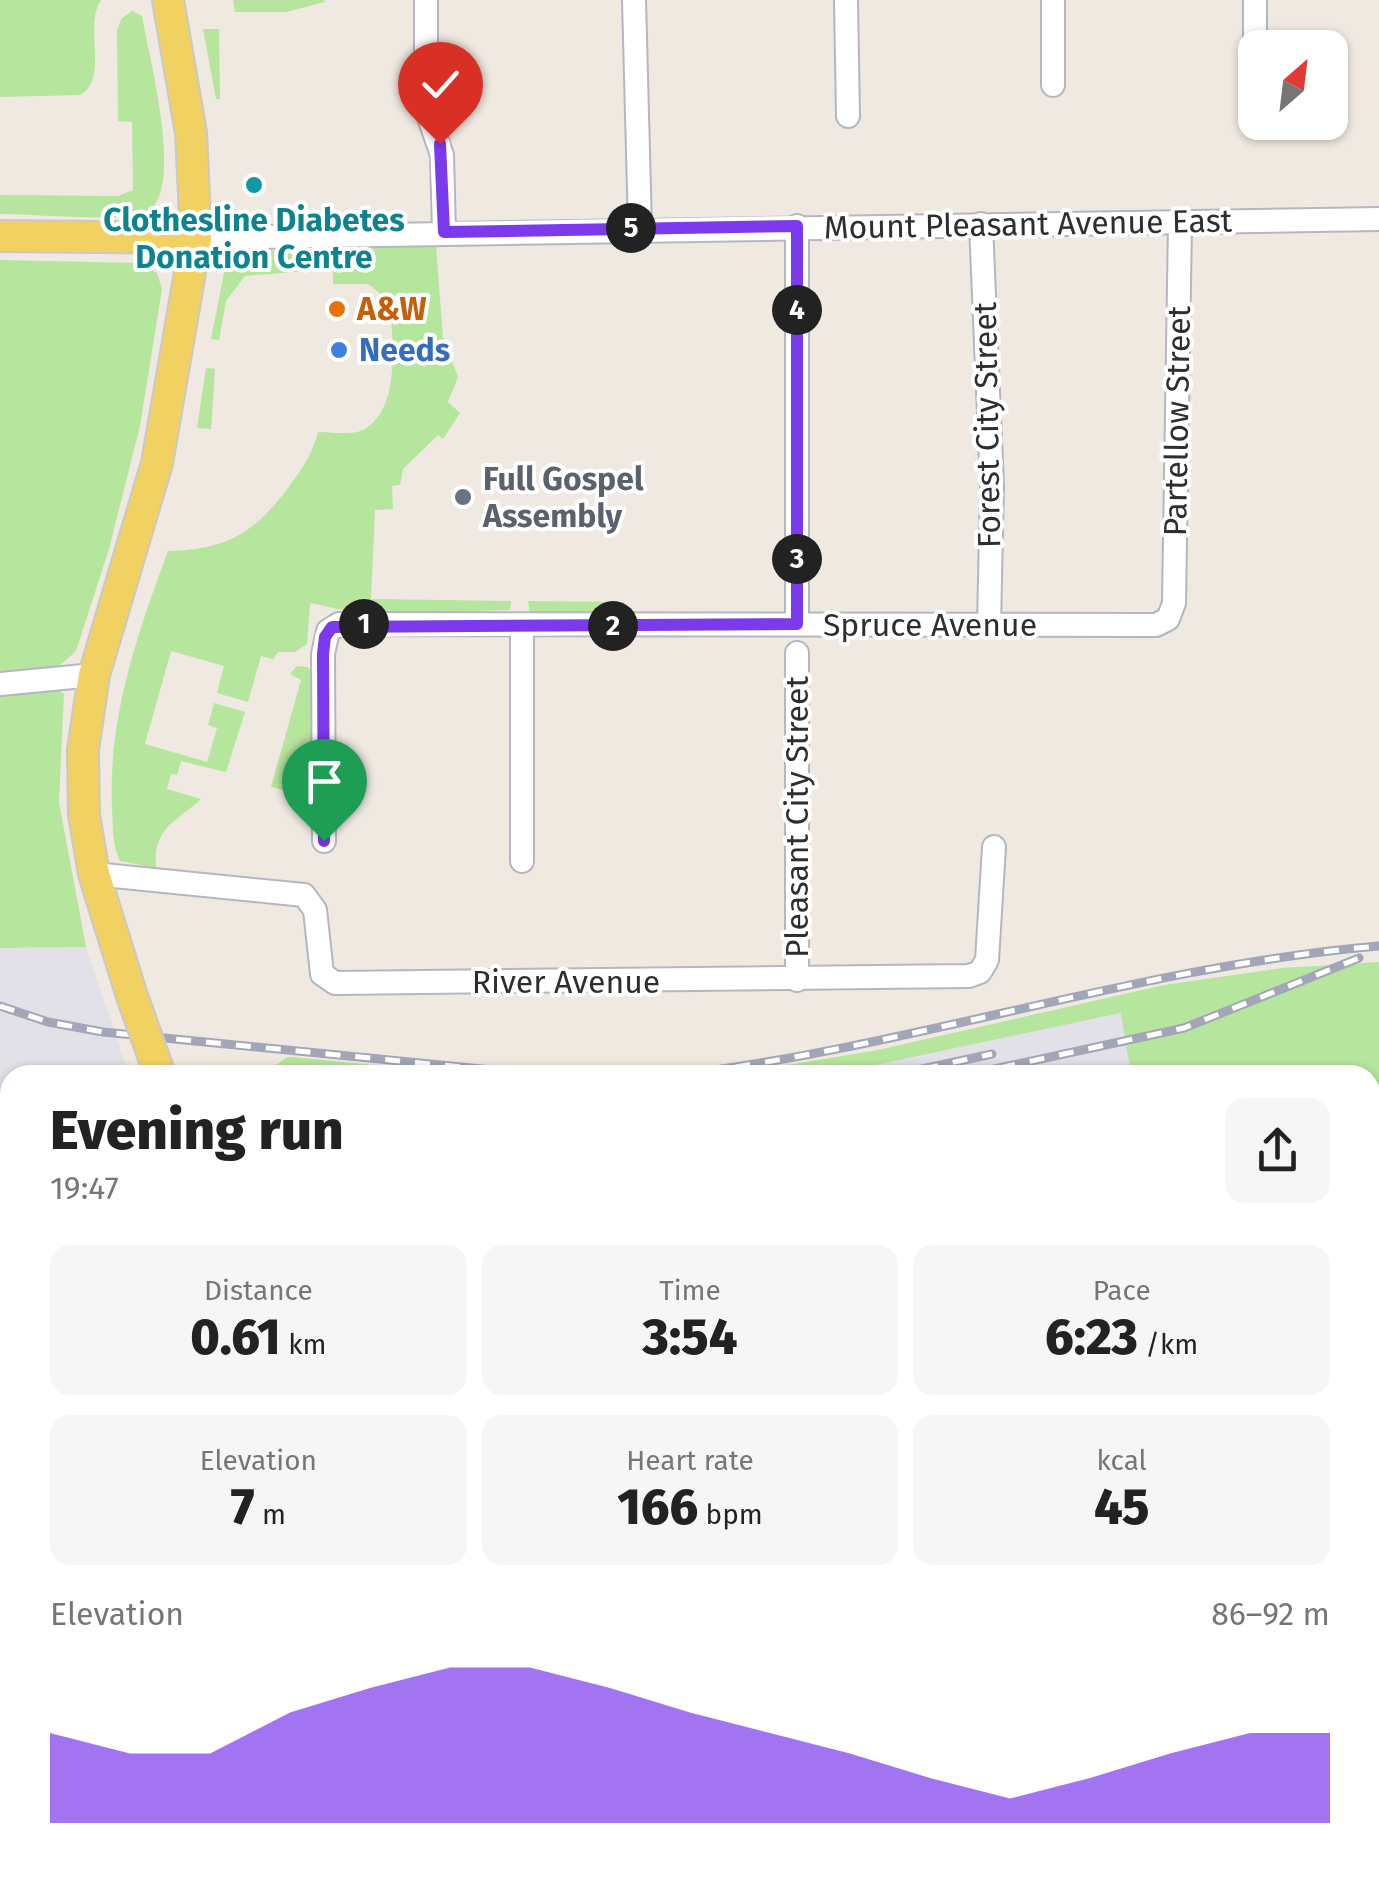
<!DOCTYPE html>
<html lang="en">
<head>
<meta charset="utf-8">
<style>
  body { margin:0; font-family:"Fira Sans",sans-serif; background:#f6f6f6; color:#222; height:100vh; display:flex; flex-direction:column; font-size:38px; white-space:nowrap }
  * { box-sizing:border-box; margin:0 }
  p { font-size:32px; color:#767676 }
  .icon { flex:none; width:55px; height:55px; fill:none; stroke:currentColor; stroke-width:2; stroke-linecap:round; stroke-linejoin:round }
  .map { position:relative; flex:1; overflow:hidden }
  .panel { position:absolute; left:0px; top:1065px; width:1380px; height:812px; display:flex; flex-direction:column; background:#fff; border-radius:30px 30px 0 0; box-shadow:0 2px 8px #0004 }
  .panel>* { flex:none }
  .needle { width:65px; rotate:28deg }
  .fabs { position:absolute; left:1238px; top:30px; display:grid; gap:20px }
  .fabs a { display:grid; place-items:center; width:110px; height:110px; border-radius:20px; background:#fff; box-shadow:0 2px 8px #0004; font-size:50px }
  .pin { position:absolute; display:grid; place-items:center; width:85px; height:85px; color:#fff; margin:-102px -42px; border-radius:50% 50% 50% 0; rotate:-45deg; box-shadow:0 0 10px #0007 }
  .pin .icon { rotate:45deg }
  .km { position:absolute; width:50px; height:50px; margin:-25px; border-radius:50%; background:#222; color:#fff; font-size:28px; line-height:50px; text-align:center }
  .round { display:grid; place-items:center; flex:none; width:105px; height:105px; border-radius:20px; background:#f6f6f6 }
  .overview { display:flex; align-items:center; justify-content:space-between; height:170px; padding:0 50px }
  h1 { font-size:55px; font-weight:800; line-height:75px }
  .metrics { display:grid; grid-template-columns:repeat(3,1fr); gap:15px; height:170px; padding:10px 50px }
  .metrics div { display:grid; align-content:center; border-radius:20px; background:#f6f6f6; text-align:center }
  .metrics b { font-size:50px; font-weight:800 }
  .metrics small { font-size:28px; font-weight:400 }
  .metrics p { font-size:28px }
  .chart { height:280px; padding:20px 50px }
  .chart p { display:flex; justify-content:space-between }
  .chart svg { width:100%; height:180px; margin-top:10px; fill:#7c3aed; opacity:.7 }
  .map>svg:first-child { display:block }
  .industrial { fill:#e3e1e8 }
  .green { fill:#b6e59e }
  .water { fill:#75cff0 }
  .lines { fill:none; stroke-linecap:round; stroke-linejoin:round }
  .minor-casing { stroke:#b4b7c1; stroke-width:26 }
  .major-casing { stroke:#c9c9c9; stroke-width:34 }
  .minor { stroke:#fff; stroke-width:22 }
  .major { stroke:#f2d163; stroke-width:30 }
  .rail-casing { stroke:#a3a6b8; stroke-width:9 }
  .rail { stroke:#fff; stroke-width:5; stroke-dasharray:15; stroke-linecap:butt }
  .major-bridge-casing { stroke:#c9c9c9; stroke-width:34; stroke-linecap:butt }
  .major-bridge { stroke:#f2d163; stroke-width:30 }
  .route-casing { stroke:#fff; stroke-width:20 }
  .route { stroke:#7c3aed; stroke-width:12 }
  .culture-dot { fill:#0f9aa8; stroke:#fff; stroke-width:4 }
  .food-dot { fill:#e8710a; stroke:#fff; stroke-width:4 }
  .shop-dot { fill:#3f7fe0; stroke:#fff; stroke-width:4 }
  .worship-dot { fill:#6b7280; stroke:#fff; stroke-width:4 }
  .labels { text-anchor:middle; stroke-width:8; stroke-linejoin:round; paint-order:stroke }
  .culture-label { font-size:32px; font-weight:bold; fill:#0d838f; stroke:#fff }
  .street-label { font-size:32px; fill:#2e2e2e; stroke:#fff }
  .food-label { font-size:32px; font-weight:bold; fill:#c56008; stroke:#fff; text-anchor:start }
  .shop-label { font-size:32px; font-weight:bold; fill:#366cbe; stroke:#fff; text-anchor:start }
  .worship-label { font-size:32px; font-weight:bold; fill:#5b616d; stroke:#fff; text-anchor:start }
</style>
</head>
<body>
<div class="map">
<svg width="1379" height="1877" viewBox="0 0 1379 1877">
  <rect width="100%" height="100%" fill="#efe9e1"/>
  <g class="industrial">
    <polygon points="86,947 129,1075 10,1075 10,1868 843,1868 844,1877 0,1877 0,948"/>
    <polygon points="1122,1013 1131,1075 828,1075"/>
    <polygon points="1379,1751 1379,1877 985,1877 1015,1868 1370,1868 1370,1754"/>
  </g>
  <g class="green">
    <path d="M0 0H101C83 26 110 80 80 95L0 97Z"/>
    <polygon points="233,0 324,0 325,2 286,12 235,12"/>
    <path d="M132 11 142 16C148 54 187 195 145 213 125 222 28 214 0 214V195L118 196 133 190 132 122 118 121 117 31 121 19Z"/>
    <polygon points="203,29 219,29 220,99 216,99"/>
    <path d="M436 246 443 338 458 377 448 402 460 413 443 439 438 435 403 469 400 485 392 486 393 509 375 510 371 599 511 601 510 610 361 614 310 603 307 644 295 652H278L273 659 261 656 248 702 217 693 224 666 171 651 145 744 207 762 217 728 208 725 214 703 245 712 226 772 181 761 177 775 171 774 167 789 201 799C176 822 152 828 156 868L120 861C112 845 113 826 112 808 108 717 137 635 168 551 226 550 254 533 288 488 301 470 313 454 318 432 331 432 354 436 365 429 402 406 392 337 390 301L368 284H333V248Z"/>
    <polygon points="310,249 306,271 245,276 226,301 219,340 211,339 228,253"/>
    <polygon points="0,260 138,263 157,273 162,289 140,426 109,549 76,651 58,667 0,673"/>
    <polygon points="206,368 215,369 211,429 197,428"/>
    <polygon points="528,601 624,602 625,613 530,613"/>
    <polygon points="297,666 308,667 314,675 315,784 304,795 271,787 301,680 290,674"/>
    <polygon points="53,688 64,694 59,802 86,947 0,948 0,690"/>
    <polygon points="1379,962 1379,1084 1370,1085 1370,1075 1131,1075 1121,1013 828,1075 728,1075 878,1050 1164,985 1282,968"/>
    <polygon points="287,1057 294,1057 471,1075 263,1075"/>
    <polygon points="1370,1629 1379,1629 1379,1751 1370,1754"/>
  </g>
  <polygon class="water" points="12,1868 423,1868 384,1877 0,1877 0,1870"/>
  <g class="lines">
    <defs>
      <g id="minor">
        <polyline points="426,0 426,109 442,155 444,232"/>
        <polyline points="634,0 640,228"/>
        <polyline points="846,0 848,116"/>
        <polyline points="1255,0 1255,48"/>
        <polyline points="1053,85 1053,0"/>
        <polyline points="981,224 992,486 989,626"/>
        <polyline points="196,238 1379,219"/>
        <polyline points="797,624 797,226"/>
        <polyline points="0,684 94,675"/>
        <polyline points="324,841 323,654 328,631 339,624 1156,625 1168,619 1174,603 1180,222"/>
        <polyline points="522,861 522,626"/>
        <polyline points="94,874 304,895 315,910 322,974 335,983 969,976 980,972 987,960 994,847"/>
        <polyline points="797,980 797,653"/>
      </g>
      <g id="major">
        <polyline points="0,236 196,238"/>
        <polyline points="132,996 94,874 84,815 83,750 94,675 157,463 196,238 191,133 168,0"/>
        <polyline points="872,1868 872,1877"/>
      </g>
    </defs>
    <use href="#minor" class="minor-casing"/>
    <use href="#major" class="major-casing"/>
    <use href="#minor" class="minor"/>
    <use href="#major" class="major"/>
    <defs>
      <g id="rail">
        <polyline points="0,1006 48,1022 103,1032 544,1075"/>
        <polyline points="971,1074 1184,1028 1359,958"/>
        <path d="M676 1075C913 1047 1141 966 1379 946"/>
        <polyline points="894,1075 992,1054"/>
      </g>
    </defs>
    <use href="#rail" class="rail-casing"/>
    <use href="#rail" class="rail"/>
    <defs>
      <polyline id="major-bridge" points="132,996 159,1072"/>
    </defs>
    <use href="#major-bridge" class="major-bridge-casing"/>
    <use href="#major-bridge" class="major-bridge"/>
  </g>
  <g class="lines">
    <defs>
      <polyline id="route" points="324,841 323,654 325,637 332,627 797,624 797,226 444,232 440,144"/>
    </defs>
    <use href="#route" class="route-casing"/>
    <use href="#route" class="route"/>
  </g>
  <circle class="culture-dot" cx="254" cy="185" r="10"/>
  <circle class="food-dot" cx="337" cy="309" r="10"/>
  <circle class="shop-dot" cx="339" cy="350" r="10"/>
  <circle class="worship-dot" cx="463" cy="497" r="10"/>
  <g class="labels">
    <g class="culture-label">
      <text x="254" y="231">Clothesline Diabetes<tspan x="254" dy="37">Donation Centre</tspan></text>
    </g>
    <g class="street-label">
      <text transform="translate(1028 224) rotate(-1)" y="11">Mount Pleasant Avenue East</text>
      <text transform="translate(1177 421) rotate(-89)" y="11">Partellow Street</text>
      <text transform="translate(987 425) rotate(-91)" y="11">Forest City Street</text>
      <text x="930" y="636">Spruce Avenue</text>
      <text transform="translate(797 817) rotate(-90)" y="11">Pleasant City Street</text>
      <text x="566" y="993">River Avenue</text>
    </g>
    <g class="food-label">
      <text x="357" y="320">A&amp;W</text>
    </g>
    <g class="shop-label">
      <text x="359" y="361">Needs</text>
    </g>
    <g class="worship-label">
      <text x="483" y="490">Full Gospel<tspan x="483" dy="37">Assembly</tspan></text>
    </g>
  </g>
</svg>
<div class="fabs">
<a><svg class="needle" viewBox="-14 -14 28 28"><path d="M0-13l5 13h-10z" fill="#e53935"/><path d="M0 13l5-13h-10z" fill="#767676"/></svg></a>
</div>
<div class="pin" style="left:324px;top:841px;background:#1e9e55"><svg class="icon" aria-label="arrive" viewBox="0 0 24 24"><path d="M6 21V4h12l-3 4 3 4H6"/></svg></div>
<div class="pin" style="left:440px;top:144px;background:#d93025"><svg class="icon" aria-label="check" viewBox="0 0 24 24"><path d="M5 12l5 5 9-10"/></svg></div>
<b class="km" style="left:364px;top:624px">1</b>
<b class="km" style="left:613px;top:626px">2</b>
<b class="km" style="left:797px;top:559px">3</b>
<b class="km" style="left:797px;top:310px">4</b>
<b class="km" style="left:631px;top:228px">5</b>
<section class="panel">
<div class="overview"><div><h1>Evening run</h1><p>19:47</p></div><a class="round"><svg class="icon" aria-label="share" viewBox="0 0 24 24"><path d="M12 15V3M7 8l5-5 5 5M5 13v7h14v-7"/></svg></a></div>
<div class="metrics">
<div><p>Distance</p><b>0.61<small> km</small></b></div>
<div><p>Time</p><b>3:54</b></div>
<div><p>Pace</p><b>6:23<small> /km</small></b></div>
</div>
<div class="metrics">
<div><p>Elevation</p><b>7<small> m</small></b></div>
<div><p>Heart rate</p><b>166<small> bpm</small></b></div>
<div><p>kcal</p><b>45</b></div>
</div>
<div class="chart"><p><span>Elevation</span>86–92 m</p>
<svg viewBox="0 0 160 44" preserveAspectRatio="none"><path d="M0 44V22L10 27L20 27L30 17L40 11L50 6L60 6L70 11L80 17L90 22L100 27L110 33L120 38L130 33L140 27L150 22L160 22V44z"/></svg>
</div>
</section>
</div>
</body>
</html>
